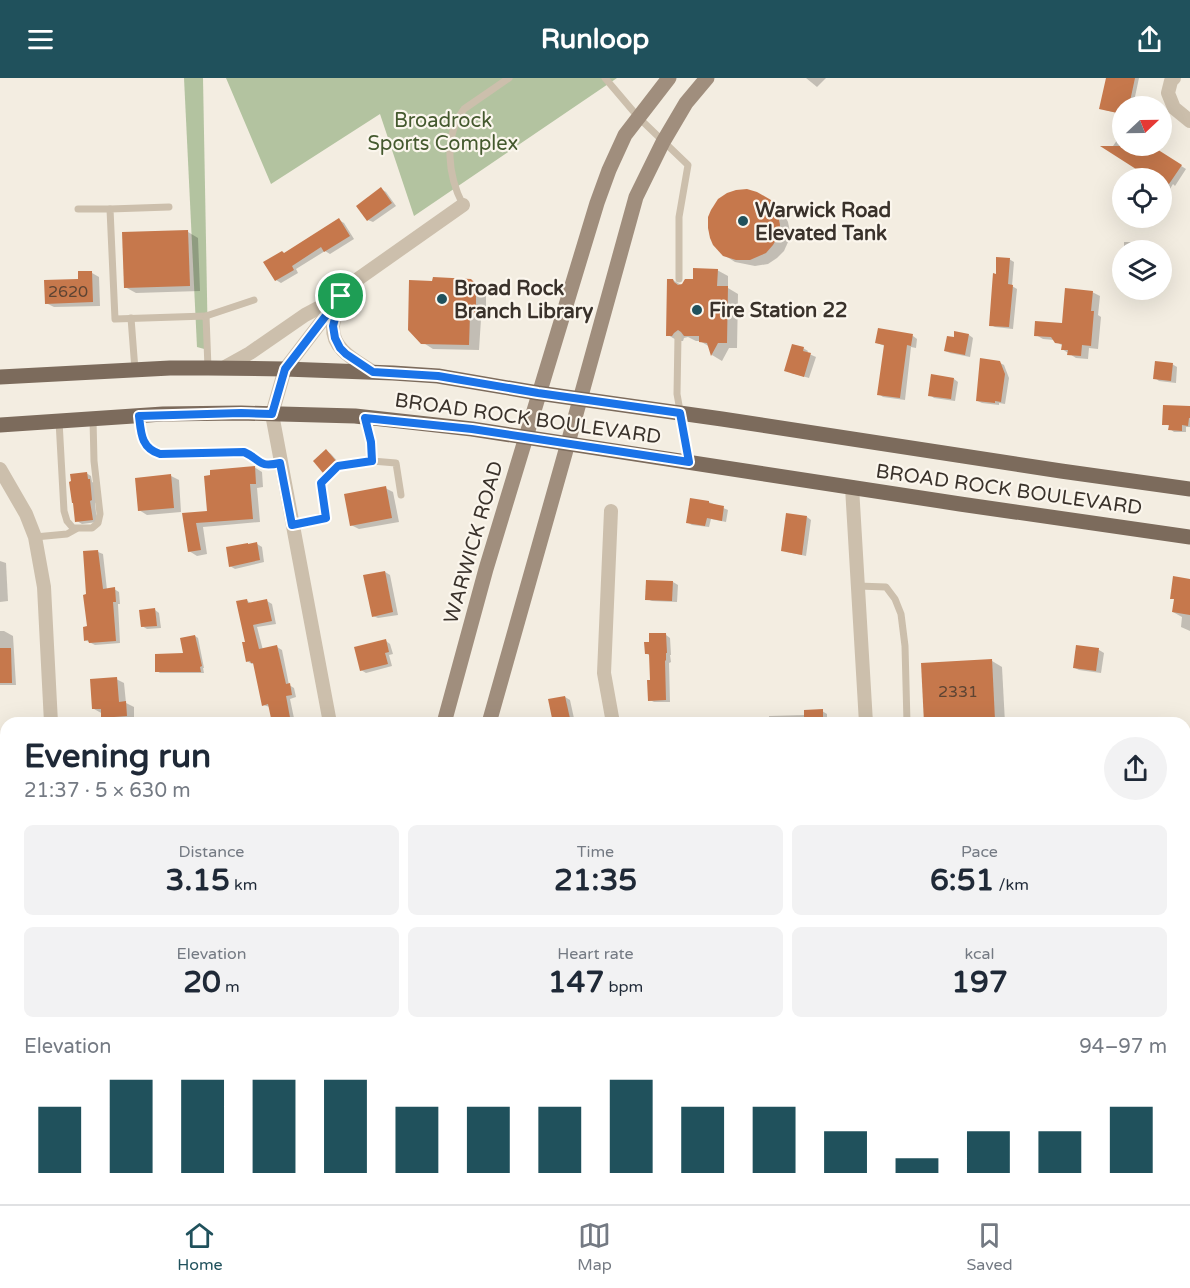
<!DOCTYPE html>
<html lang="en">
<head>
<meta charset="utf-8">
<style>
  body { margin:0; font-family:"Varela Round",sans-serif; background:#f2f2f3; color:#1f2937; height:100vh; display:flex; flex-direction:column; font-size:22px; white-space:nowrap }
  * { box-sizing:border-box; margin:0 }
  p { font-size:20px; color:#747a83 }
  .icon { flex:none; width:33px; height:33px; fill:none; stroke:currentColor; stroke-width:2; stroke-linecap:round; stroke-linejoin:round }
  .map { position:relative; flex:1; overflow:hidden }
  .panel { position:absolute; left:0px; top:639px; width:1191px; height:488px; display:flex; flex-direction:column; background:#fff; border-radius:18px 18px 0 0; box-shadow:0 6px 24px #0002 }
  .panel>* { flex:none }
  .needle { width:39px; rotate:68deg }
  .tools { position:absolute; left:1112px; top:18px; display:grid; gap:12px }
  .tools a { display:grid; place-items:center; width:60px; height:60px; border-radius:50%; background:#fff; box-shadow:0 6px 24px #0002; font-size:30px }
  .pin { position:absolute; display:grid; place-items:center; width:51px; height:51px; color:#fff; margin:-26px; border:3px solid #fff; border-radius:50%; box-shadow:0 2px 6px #0007 }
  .round { display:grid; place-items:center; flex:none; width:63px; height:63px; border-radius:32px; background:#f2f2f3 }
  .overview { display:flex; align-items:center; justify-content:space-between; height:102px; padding:0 24px }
  h1 { font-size:33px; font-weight:800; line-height:45px }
  .stats { display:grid; grid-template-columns:repeat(3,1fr); gap:9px; height:102px; padding:6px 24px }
  .stats div { display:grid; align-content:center; border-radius:9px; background:#f2f2f3; text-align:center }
  .stats b { font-size:30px; font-weight:800 }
  .stats small { font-size:16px; font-weight:400 }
  .stats p { font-size:16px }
  .chart { height:168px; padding:12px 24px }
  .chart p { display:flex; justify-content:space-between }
  .chart svg { width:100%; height:108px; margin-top:6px; stroke:#20515c; stroke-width:6 }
  header { display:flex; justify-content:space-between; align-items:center; height:78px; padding:0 24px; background:#20515c; color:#fff; font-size:27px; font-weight:800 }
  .tab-bar { display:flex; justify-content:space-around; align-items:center; height:84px; border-top:2px solid #e0e1e3; background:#fff; font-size:16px; color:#747a83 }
  .tab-bar a { display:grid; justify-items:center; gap:3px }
  .tab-bar .on { color:#20515c }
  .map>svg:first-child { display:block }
  .green { fill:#b3c3a0 }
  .shadow { fill:#0003 }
  .building { fill:#c6784c }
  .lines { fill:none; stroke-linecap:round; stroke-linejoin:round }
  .lane { stroke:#ccbfac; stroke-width:7 }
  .street { stroke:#ccbfac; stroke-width:14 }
  .secondary { stroke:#a08e7d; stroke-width:15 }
  .primary { stroke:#7c6b5c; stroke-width:15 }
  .route-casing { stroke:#fff; stroke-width:12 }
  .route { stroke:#1a73e8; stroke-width:8 }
  .poi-dot { fill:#20515c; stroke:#fbf6ed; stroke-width:2 }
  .labels { text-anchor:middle; stroke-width:4.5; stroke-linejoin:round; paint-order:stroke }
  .number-label { font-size:16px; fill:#5d4433 }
  .park-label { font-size:20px; fill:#44592e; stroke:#fbf6ed }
  .poi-label { font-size:20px; font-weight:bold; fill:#3a322b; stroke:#fbf6ed; text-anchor:start }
  .street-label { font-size:20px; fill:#3a322b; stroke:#fbf6ed }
</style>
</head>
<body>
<header><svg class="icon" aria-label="menu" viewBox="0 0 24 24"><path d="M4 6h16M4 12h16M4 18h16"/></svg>Runloop<svg class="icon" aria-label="share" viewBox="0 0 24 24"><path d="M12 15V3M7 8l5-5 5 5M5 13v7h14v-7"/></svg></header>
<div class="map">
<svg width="1190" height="1126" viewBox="0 0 1190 1126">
  <rect width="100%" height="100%" fill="#f3ede1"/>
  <g class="green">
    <polygon points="184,0 203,0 208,272 197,269"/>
    <polygon points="226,0 617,0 414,138 380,36 271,106"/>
  </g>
  <g class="shadow">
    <polygon points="806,0 826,0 817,9"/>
    <polygon points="1107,0 1139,0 1133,28 1122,28 1122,36 1105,32 1101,30"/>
    <polygon points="1122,55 1122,68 1150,68 1186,91 1175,108 1173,106 1170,111 1161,106 1161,100 1153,100 1112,74 1113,68"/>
    <polygon points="381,111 386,114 396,128 373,144 368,142"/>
    <polygon points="757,115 781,130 788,144 790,154 788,164 784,173 777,180 768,186 755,188 735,184 724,177"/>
    <polygon points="339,142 344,145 354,161 330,176 325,173 296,191 298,195 281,205 276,202 285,176"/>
    <polygon points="188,154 198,160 200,213 136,215 125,209"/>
    <polygon points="1124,164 1141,164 1145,166 1145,172 1124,172"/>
    <polygon points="1009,181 1014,184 1012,208 1017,211 1013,251 995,249 991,247 997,197"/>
    <polygon points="717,192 728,198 728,210 738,216 737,270 729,270 722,283 712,277 710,269 700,263 696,263 688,259 684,260 683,263 678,263 668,257 673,202 681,207 694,203"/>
    <polygon points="92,195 99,199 100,228 54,229 46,225"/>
    <polygon points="470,203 486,213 486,241 481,241 479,272 433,271 422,264"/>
    <polygon points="1092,214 1100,218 1098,237 1101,239 1098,271 1089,270 1088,281 1076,280 1062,271 1063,268 1054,262 1043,261 1036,257 1063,247"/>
    <polygon points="969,257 973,260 970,279 950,275 945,273 955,261"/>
    <polygon points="913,258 917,261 916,270 911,269 905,322 883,319 879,316 885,268 877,265"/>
    <polygon points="803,270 808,273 807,275 816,279 809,300 791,295"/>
    <polygon points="1000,285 1004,287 1009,300 1005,326 999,325 999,327 982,325 978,323"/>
    <polygon points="1172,286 1177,289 1176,305 1159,303 1155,300"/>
    <polygon points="954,301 958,304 955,323 934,320 930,317"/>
    <polygon points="1190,330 1190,349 1186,349 1186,354 1174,354 1170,351 1170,348 1164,346"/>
    <polygon points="327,373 331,376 340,386 329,396 324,394"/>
    <polygon points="254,389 262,394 263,409 257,410 260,444 203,449 207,476 197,478 189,473 183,436 208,434"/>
    <polygon points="86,395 91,398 92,404 94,405 97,424 95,425 97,444 82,446 77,443"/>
    <polygon points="171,398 179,402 181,434 147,437 139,432"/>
    <polygon points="385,410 393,414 399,444 359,451 351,447"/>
    <polygon points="709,424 728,432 726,444 711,441 709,449 692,447 687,444"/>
    <polygon points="807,439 811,442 806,478 787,474"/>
    <polygon points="257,466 262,469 264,484 235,491 230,488"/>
    <polygon points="98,474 103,476 107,512 114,511 119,514 120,526 118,526 120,565 95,567 85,562 89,550 88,517"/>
    <polygon points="0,483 6,485 8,523 0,524"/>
    <polygon points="385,494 390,497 398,537 378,540 373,538"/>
    <polygon points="1190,502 1190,553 1181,549 1182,539 1173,534 1175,522 1172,520"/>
    <polygon points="648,503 673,504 678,507 677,524 652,523 647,521"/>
    <polygon points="246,522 252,526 267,523 272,526 276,546 257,549 263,572 277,569 282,572 289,607 294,610 296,619 290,621 295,645 274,645 270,629 263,627 254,585 252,586 247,583"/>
    <polygon points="155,532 159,535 161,550 147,551 142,548"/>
    <polygon points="0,553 4,553 13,558 16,607 0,607"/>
    <polygon points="666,557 670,560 671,577 670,577 671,584 669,585 670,624 654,624 650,622 652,604 650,578 646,575 651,565"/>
    <polygon points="195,558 198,560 204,590 203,590 204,595 160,595 157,593 185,576"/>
    <polygon points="386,563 390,566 393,576 389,577 392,588 366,595 361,592"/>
    <polygon points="1077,568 1099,572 1104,575 1101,595 1079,592 1075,590"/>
    <polygon points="992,583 1002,589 1005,645 925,644"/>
    <polygon points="116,601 124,605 126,625 134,629 134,641 111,643 103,639 103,636 94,631"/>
    <polygon points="565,619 570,622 575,645 555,645"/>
    <polygon points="822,633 827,636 827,645 769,645 769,638 806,637"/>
    <polygon points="725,640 730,643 731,645 715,645 715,641"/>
    <polygon points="0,746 6,746 6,770 0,769"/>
    <rect x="0" y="805" width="6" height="31"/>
    <polygon points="0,867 6,869 6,890 0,889"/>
    <polygon points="0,935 2,936 0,953"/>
    <polygon points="225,1120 230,1120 235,1122 235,1120 262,1120 259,1126 222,1126"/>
    <polygon points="404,1120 428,1120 426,1126 402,1126"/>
    <polygon points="476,1120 507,1120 505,1126 482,1126 475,1123"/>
    <polygon points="615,1120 639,1120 636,1126 612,1126"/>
    <polygon points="732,1120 740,1120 751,1126 729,1126"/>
    <polygon points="1022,1120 1058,1120 1066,1126 1019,1126"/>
  </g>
  <g class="building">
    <polygon points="1106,0 1135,0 1129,28 1122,28 1122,36 1099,31"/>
    <polygon points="1100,68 1152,68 1182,87 1169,106 1161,100 1150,100"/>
    <polygon points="381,109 392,125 367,143 356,128"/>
    <polygon points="747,111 757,114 771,122 778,137 780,147 778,158 773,167 766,175 750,182 736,182 723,178 713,167 710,160 708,150 708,139 711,132 718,121 727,115 736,112"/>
    <polygon points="339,140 350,158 324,174 321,169 292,188 294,192 275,203 263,184 282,173 284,175"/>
    <polygon points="188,152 190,208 124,210 122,154"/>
    <polygon points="996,179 1010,180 1008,206 1013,207 1009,249 989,248 993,195 996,196"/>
    <polygon points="693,190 718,191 717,208 728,208 727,265 718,265 711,278 707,265 699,264 699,258 684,258 681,254 678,252 674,255 672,258 666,258 667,201 673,201 674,204 678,207 682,206 685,201 693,201"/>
    <polygon points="78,193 92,193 93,224 45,226 44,202 78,201"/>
    <polygon points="433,199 471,201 476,206 476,235 470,236 469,267 421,266 408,252 409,202 432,203"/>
    <polygon points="1065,210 1093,213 1091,233 1094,233 1091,268 1082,267 1081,278 1067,277 1068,272 1061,272 1062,266 1055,265 1051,259 1034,258 1035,243 1062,245"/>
    <polygon points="878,250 913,256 911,268 907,267 900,320 877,317 884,267 875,265"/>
    <polygon points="954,253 969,256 965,277 944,273 947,258 954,259"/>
    <polygon points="792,266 804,269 803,273 811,275 804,299 784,293"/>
    <polygon points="980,280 1000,283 1005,296 1001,324 995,323 995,325 976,323"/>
    <polygon points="1155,283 1173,285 1171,303 1153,301"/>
    <polygon points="931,296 954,300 951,321 928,318"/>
    <polygon points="1163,327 1190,328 1190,340 1189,340 1188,348 1182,347 1182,353 1168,352 1169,347 1162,347"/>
    <polygon points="326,371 336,383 323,395 313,383"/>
    <polygon points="255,388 256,406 250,406 253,441 196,445 201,472 188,474 182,435 207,433 204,398 210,397 210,392"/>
    <polygon points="87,394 88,401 90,401 92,422 90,423 93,442 75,444 73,425 72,425 69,404 71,403 70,396"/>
    <polygon points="171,396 174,430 138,433 135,400"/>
    <polygon points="386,408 392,440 350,448 344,416"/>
    <polygon points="690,420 709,423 709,425 724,428 722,443 707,440 705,448 686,445"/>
    <polygon points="786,435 807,438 802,477 781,473"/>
    <polygon points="257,464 260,482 229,489 226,469 248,465 248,466"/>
    <polygon points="98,472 103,511 115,509 116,524 113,524 116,563 89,565 88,562 84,563 83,549 87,548 83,517 86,516 83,473"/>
    <polygon points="385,493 393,534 372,539 363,497"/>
    <polygon points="1173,498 1190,501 1190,537 1172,534 1174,521 1170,521"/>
    <polygon points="646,502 673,503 672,523 645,522"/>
    <polygon points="247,521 248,525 267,521 272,543 253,547 259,571 277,567 286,606 290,605 292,617 286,618 291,645 272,645 268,626 262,628 253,585 251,585 250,583 246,584 242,564 245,564 236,523"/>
    <polygon points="155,530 157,548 141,549 139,532"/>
    <polygon points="649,555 666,555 667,575 666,575 666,582 665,583 666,622 648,623 647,602 650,602 649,576 645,576 644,564 649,564"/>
    <polygon points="195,557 202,588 200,589 201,594 155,594 155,576 183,575 180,560"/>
    <polygon points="386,561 389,574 385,575 388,586 360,593 354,569"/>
    <polygon points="1076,567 1099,570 1096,593 1073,590"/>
    <polygon points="0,570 11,570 12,605 0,605"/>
    <polygon points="992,581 995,642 924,645 921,585"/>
    <polygon points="117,599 119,624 126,623 127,638 101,640 101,631 92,631 90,601"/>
    <polygon points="565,618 571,645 553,645 548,621"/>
    <polygon points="823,631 823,645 804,645 804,632"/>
  </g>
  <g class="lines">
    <g class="lane">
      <polyline points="605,0 639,40 688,87 679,139 679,201"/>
      <path d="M463 127C448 98 443 59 464 31L509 0"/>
      <polyline points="169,129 110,131 115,241 206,238 208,290"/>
      <polyline points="78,131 110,131"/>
      <polyline points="206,238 254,222"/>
      <polyline points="131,240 135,292"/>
      <polyline points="678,258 677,316 689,383"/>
      <path d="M139 338C141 354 141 371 160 376L244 374C262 382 258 389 281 385"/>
      <polyline points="365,340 371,364 372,383 396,385 401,417"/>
      <polyline points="59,343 64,433 67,443 73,450 92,450 98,445 100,436 94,383 93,341"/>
      <polyline points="292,447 326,440 321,405 338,388 372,383"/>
      <polyline points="35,459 67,456 76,451"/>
      <polyline points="858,508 886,509 895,521 901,536 905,568 907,645"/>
    </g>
    <g class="street">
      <polyline points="1174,0 1171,3 1168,15 1174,30 1190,43"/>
      <path d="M339 226C337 233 333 242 333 249 332 272 357 283 373 294"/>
      <polyline points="223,290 250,275 305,237 337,220"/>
      <polyline points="0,391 26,436 35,459 44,509 51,645"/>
      <polyline points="852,409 866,645"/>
      <polyline points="611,433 604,595 613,645"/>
      <polyline points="330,645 272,336 285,291 341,218 358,201 463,127"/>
      <polyline points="0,1033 6,1032"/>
      <polyline points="1151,1120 1161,1126"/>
      <polyline points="9,1126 10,1120"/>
      <polyline points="677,1126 679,1120"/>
    </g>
    <g class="secondary">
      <polyline points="444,645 486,491 597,125 609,92 625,57 669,0"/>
      <polyline points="489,645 568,365 636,119 663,64 686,25 707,0"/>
      <polyline points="301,1126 302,1120"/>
      <polyline points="331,1126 333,1120"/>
    </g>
    <g class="primary">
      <polyline points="0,299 170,290 208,290 285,291 393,295 438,298 538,315 722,341 1061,393 1190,411"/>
      <polyline points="0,347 163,336 241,335 355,338 472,351 960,426 1190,459"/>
    </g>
  </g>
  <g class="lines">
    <defs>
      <path id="route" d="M341 218 333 248 335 260 340 270 346 276 373 294 438 298 538 315 680 335 689 384 472 351 365 340 371 364 372 383 338 388 321 405 326 440 292 447 280 385C257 390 262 382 244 374L160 376C141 370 141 355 139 338L241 335 272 336 285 291Z"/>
    </defs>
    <use href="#route" class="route-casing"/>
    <use href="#route" class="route"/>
  </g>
  <g class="poi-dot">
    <circle cx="743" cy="143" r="6"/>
    <circle cx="442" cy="221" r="6"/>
    <circle cx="697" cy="232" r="6"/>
  </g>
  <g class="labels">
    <g class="number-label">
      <text x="68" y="219">2620</text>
      <text x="958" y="619">2331</text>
    </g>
    <g class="park-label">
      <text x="443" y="49">Broadrock<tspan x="443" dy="23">Sports Complex</tspan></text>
    </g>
    <g class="poi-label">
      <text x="755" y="139">Warwick Road<tspan x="755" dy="23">Elevated Tank</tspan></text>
      <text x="454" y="217">Broad Rock<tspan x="454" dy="23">Branch Library</tspan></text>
      <text x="709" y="239">Fire Station 22</text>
    </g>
    <g class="street-label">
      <text transform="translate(528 340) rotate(8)" y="7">BROAD ROCK BOULEVARD</text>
      <text transform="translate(1009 411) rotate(8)" y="7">BROAD ROCK BOULEVARD</text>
      <text transform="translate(473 464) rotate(-74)" y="7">WARWICK ROAD</text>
    </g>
  </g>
</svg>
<div class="tools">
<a><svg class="needle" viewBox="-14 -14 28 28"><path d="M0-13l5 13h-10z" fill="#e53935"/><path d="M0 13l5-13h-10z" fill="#747a83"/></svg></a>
<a><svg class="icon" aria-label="locate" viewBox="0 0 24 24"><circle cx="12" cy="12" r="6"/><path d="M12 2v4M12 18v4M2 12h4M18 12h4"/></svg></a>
<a><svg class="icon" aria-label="layers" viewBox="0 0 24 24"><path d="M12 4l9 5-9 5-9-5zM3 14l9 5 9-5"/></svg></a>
</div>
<div class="pin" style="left:341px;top:218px;background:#1e9e55"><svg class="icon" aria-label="arrive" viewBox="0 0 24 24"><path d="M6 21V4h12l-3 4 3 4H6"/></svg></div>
<section class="panel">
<div class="overview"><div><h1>Evening run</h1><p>21:37 · 5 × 630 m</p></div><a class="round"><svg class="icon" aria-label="share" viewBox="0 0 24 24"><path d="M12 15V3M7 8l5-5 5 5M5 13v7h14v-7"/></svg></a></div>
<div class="stats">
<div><p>Distance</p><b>3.15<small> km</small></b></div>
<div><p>Time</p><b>21:35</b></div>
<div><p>Pace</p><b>6:51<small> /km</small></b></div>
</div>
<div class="stats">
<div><p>Elevation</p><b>20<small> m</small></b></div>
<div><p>Heart rate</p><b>147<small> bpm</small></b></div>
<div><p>kcal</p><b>197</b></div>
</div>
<div class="chart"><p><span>Elevation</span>94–97 m</p>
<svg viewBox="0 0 160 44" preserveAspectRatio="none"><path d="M5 44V17M15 44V6M25 44V6M35 44V6M45 44V6M55 44V17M65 44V17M75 44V17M85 44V6M95 44V17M105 44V17M115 44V27M125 44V38M135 44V27M145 44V27M155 44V17"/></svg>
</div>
</section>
</div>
<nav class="tab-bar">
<a class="on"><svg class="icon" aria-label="home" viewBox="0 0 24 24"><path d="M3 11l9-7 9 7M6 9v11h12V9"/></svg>Home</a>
<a><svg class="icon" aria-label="map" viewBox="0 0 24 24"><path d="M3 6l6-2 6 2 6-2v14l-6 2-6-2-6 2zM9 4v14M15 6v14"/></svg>Map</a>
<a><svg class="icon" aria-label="saved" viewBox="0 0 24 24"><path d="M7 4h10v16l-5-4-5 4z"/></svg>Saved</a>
</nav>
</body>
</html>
